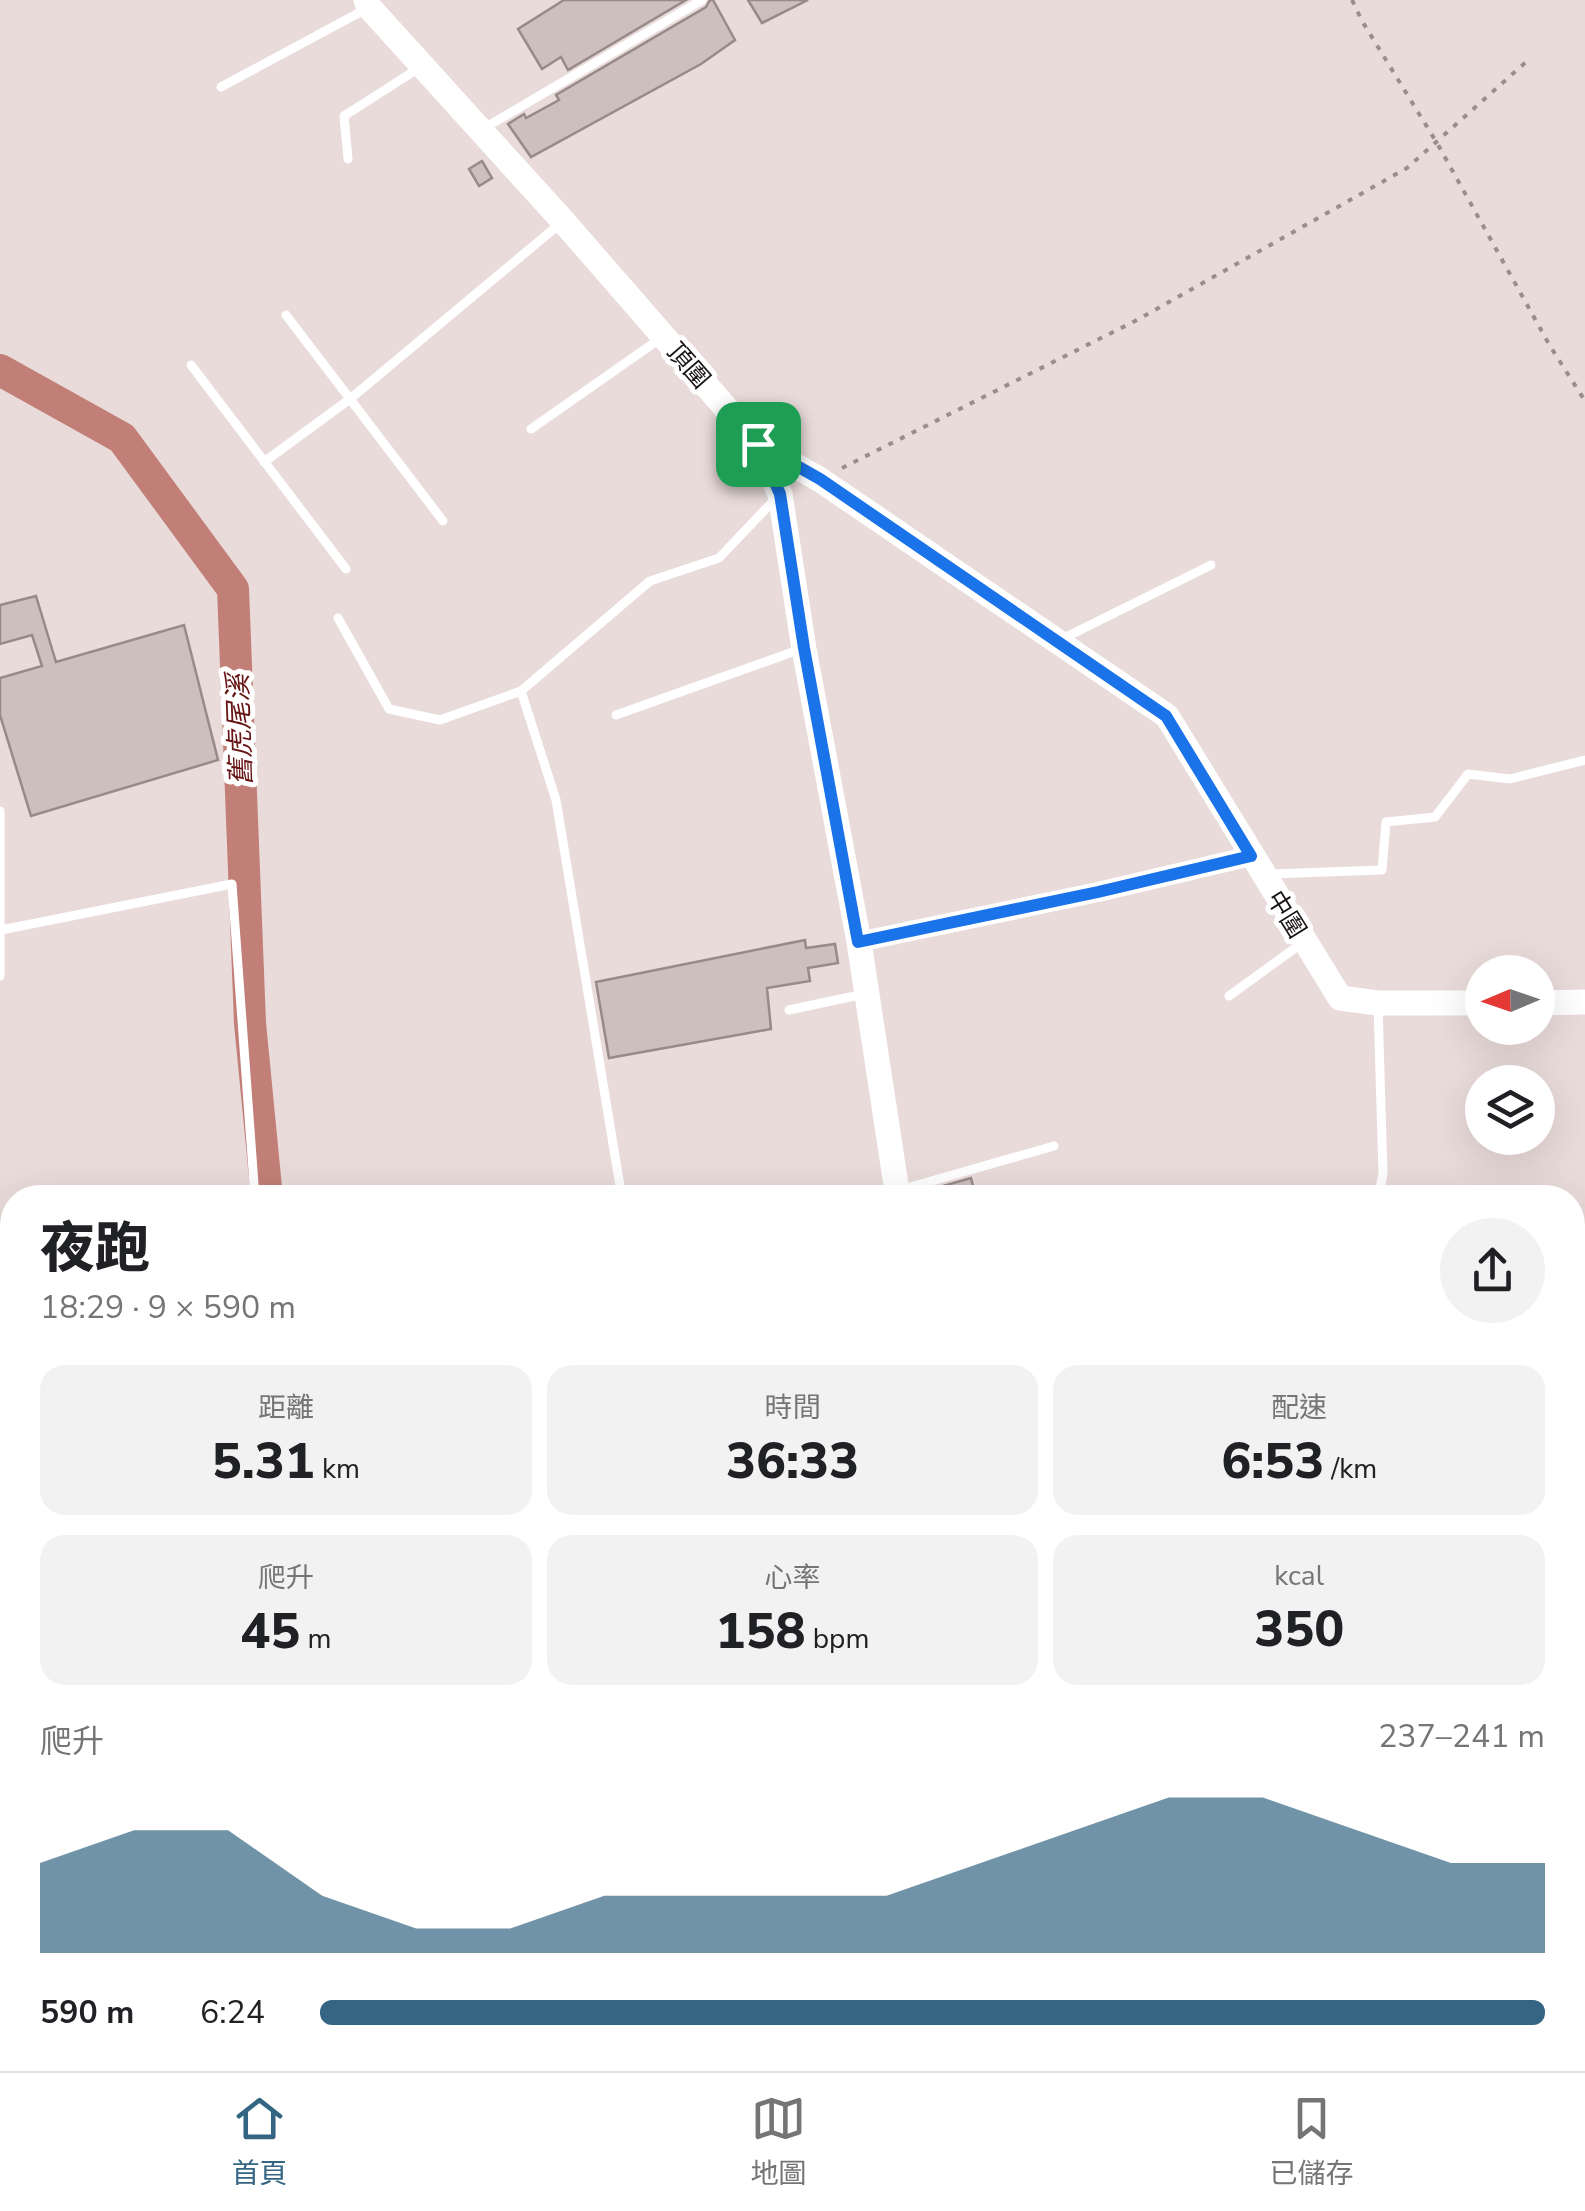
<!DOCTYPE html>
<html lang="zh-TW">
<head>
<meta charset="utf-8">
<style>
  body { margin:0; font-family:"Nunito Sans","Noto Sans TC",sans-serif; background:#f2f2f2; color:#202124; height:100vh; display:flex; flex-direction:column; font-size:38px; white-space:nowrap }
  * { box-sizing:border-box; margin:0 }
  p { font-size:32px; color:#757577 }
  .icon { flex:none; width:55px; height:55px; fill:none; stroke:currentColor; stroke-width:2; stroke-linecap:round; stroke-linejoin:round }
  .map { position:relative; flex:1; overflow:hidden }
  .side { position:absolute; left:0px; top:1185px; width:1585px; height:888px; display:flex; flex-direction:column; background:#fff; border-radius:40px 40px 0 0; box-shadow:0 10px 40px #0002 }
  .side>* { flex:none }
  .needle { width:65px; rotate:268deg }
  .buttons { position:absolute; left:1465px; top:955px; display:grid; gap:20px }
  .buttons a { display:grid; place-items:center; width:90px; height:90px; border-radius:50%; background:#fff; box-shadow:0 10px 40px #0002; font-size:50px }
  .pin { position:absolute; display:grid; place-items:center; width:85px; height:85px; color:#fff; margin:-42px; border-radius:20px; box-shadow:0 5px 15px #0006 }
  .round { display:grid; place-items:center; flex:none; width:105px; height:105px; border-radius:52px; background:#f2f2f2 }
  .summary { display:flex; align-items:center; justify-content:space-between; height:170px; padding:0 40px }
  h1 { font-size:55px; font-weight:800; line-height:75px }
  .metrics { display:grid; grid-template-columns:repeat(3,1fr); gap:15px; height:170px; padding:10px 40px }
  .metrics div { display:grid; align-content:center; border-radius:25px; background:#f2f2f2; text-align:center }
  .metrics b { font-size:50px; font-weight:800 }
  .metrics small { font-size:28px; font-weight:400 }
  .metrics p { font-size:28px }
  .chart { height:280px; padding:20px 40px }
  .chart p { display:flex; justify-content:space-between }
  .chart svg { width:100%; height:180px; margin-top:10px; fill:#346683; opacity:.7 }
  ul { padding:0 40px; list-style:none; font-size:32px }
  li { display:grid; grid-template-columns:160px 120px 1fr; align-items:center; height:75px }
  li i { height:25px; border-radius:12px; background:#346683 }
  .tabs { display:flex; justify-content:space-around; align-items:center; height:140px; border-top:2px solid #e0e0e0; background:#fff; font-size:28px; color:#757577 }
  .tabs a { display:grid; justify-items:center; gap:5px }
  .tabs .on { color:#346683 }
  .map>svg:first-child { display:block }
  .lines { fill:none; stroke-linecap:round; stroke-linejoin:round }
  .stream { stroke:#c27f77; stroke-width:5 }
  .river { stroke:#c27f77; stroke-width:32 }
  .building { fill:#cdbfbd; stroke:#978a88; stroke-width:2.5 }
  .path { stroke:#988e8c; stroke-width:4; stroke-dasharray:5 8; stroke-linecap:butt }
  .lane { stroke:#fff; stroke-width:9 }
  .secondary { stroke:#fff; stroke-width:25 }
  .rail-casing { stroke:#635c5a; stroke-width:9 }
  .rail { stroke:#fff; stroke-width:5; stroke-dasharray:15; stroke-linecap:butt }
  .route-casing { stroke:#fff; stroke-width:20 }
  .route { stroke:#1a73e8; stroke-width:12 }
  .labels { text-anchor:middle; stroke-width:10; stroke-linejoin:round; paint-order:stroke }
  .street-label { font-size:25px; fill:#191514; stroke:#fff }
  .water-label { font-size:28px; font-style:italic; fill:#661413; stroke:#fff }
</style>
</head>
<body>
<div class="map">
<svg width="1585" height="2071" viewBox="0 0 1585 2071">
  <rect width="100%" height="100%" fill="#e9dbd9"/>
  <g class="lines">
    <polyline class="stream" points="2,1655 12,1655"/>
    <g class="river">
      <polyline points="0,370 122,438 233,589 250,1023 267,1198"/>
      <polyline points="334,2060 335,2071"/>
    </g>
  </g>
  <g class="building">
    <polygon points="564,0 686,0 568,70 561,57 542,69 518,29"/>
    <polygon points="710,0 713,0 735,40 701,64 531,157 508,124 524,114 526,118 559,100 556,95 706,7"/>
    <polygon points="748,0 808,0 762,23"/>
    <polygon points="482,161 492,178 479,186 469,169"/>
    <polygon points="36,596 56,662 184,625 218,760 31,816 0,715 0,678 42,666 32,635 0,644 0,605"/>
    <polygon points="805,940 806,948 835,944 838,963 808,968 810,981 767,988 771,1029 609,1058 596,982"/>
    <polygon points="971,1178 976,1198 942,1198 939,1187"/>
  </g>
  <g class="lines">
    <g class="path">
      <polyline points="1352,0 1362,21 1437,143 1550,346 1585,401"/>
      <polyline points="842,468 1137,320 1407,168 1526,62"/>
    </g>
    <g class="lane">
      <polyline points="221,87 366,9"/>
      <polyline points="483,129 702,0"/>
      <polyline points="348,159 344,116 419,68"/>
      <polyline points="286,315 443,521"/>
      <polyline points="191,365 346,569"/>
      <polyline points="531,429 661,338"/>
      <polyline points="264,462 350,399 562,222"/>
      <polyline points="338,618 389,709 440,720 521,691 650,581 719,558 776,498"/>
      <polyline points="1060,640 1211,565"/>
      <polyline points="521,691 556,800 622,1198"/>
      <polyline points="616,715 801,649"/>
      <polyline points="0,811 0,976"/>
      <polyline points="1271,874 1382,870 1386,822 1435,817 1468,774 1510,779 1585,760"/>
      <polyline points="1,930 232,884 255,1198"/>
      <polyline points="863,941 1098,892 1248,857"/>
      <polyline points="1229,996 1302,943"/>
      <polyline points="1378,1006 1383,1174 1378,1198"/>
      <polyline points="789,1010 864,994"/>
      <polyline points="900,1190 1054,1146"/>
      <polyline points="0,1676 12,1676"/>
      <polyline points="371,2060 371,2071"/>
      <polyline points="729,2060 731,2071"/>
    </g>
    <g class="secondary">
      <polyline points="366,0 369,7 563,221 758,445 780,494 804,649 859,942 898,1198"/>
      <polyline points="758,445 819,479 1167,716 1340,998 1378,1003 1482,1003"/>
      <polyline points="1538,1003 1585,1002"/>
      <polyline points="1040,2060 1042,2071"/>
    </g>
    <defs>
      <g id="rail">
        <polyline points="0,1355 12,1363"/>
        <polyline points="0,1377 12,1386"/>
        <polyline points="1046,2060 1062,2071"/>
        <polyline points="1079,2060 1096,2071"/>
      </g>
    </defs>
    <use href="#rail" class="rail-casing"/>
    <use href="#rail" class="rail"/>
  </g>
  <g class="lines">
    <defs>
      <polygon id="route" points="758,444 820,479 1166,716 1251,856 1098,892 858,942 804,648 780,494"/>
    </defs>
    <use href="#route" class="route-casing"/>
    <use href="#route" class="route"/>
  </g>
  <g class="labels">
    <g class="street-label">
      <text transform="translate(689 365) rotate(49)" y="9">頂圍</text>
      <text transform="translate(1287 914) rotate(58)" y="9">中圍</text>
    </g>
    <g class="water-label">
      <text transform="translate(239 730) rotate(-92)" y="10">舊虎尾溪</text>
    </g>
  </g>
</svg>
<div class="buttons">
<a><svg class="needle" viewBox="-14 -14 28 28"><path d="M0-13l5 13h-10z" fill="#e53935"/><path d="M0 13l5-13h-10z" fill="#757577"/></svg></a>
<a><svg class="icon" aria-label="layers" viewBox="0 0 24 24"><path d="M12 4l9 5-9 5-9-5zM3 14l9 5 9-5"/></svg></a>
</div>
<div class="pin" style="left:758px;top:444px;background:#1e9e55"><svg class="icon" aria-label="arrive" viewBox="0 0 24 24"><path d="M6 21V4h12l-3 4 3 4H6"/></svg></div>
<section class="side">
<div class="summary"><div><h1>夜跑</h1><p>18:29 · 9 × 590 m</p></div><a class="round"><svg class="icon" aria-label="share" viewBox="0 0 24 24"><path d="M12 15V3M7 8l5-5 5 5M5 13v7h14v-7"/></svg></a></div>
<div class="metrics">
<div><p>距離</p><b>5.31<small> km</small></b></div>
<div><p>時間</p><b>36:33</b></div>
<div><p>配速</p><b>6:53<small> /km</small></b></div>
</div>
<div class="metrics">
<div><p>爬升</p><b>45<small> m</small></b></div>
<div><p>心率</p><b>158<small> bpm</small></b></div>
<div><p>kcal</p><b>350</b></div>
</div>
<div class="chart"><p><span>爬升</span>237–241 m</p>
<svg viewBox="0 0 160 44" preserveAspectRatio="none"><path d="M0 44V22L10 14L20 14L30 30L40 38L50 38L60 30L70 30L80 30L90 30L100 22L110 14L120 6L130 6L140 14L150 22L160 22V44z"/></svg>
</div>
<ul>
<li><b>590 m</b>6:24<i style="width:100%"></i></li>
</ul>
</section>
</div>
<nav class="tabs">
<a class="on"><svg class="icon" aria-label="home" viewBox="0 0 24 24"><path d="M3 11l9-7 9 7M6 9v11h12V9"/></svg>首頁</a>
<a><svg class="icon" aria-label="map" viewBox="0 0 24 24"><path d="M3 6l6-2 6 2 6-2v14l-6 2-6-2-6 2zM9 4v14M15 6v14"/></svg>地圖</a>
<a><svg class="icon" aria-label="saved" viewBox="0 0 24 24"><path d="M7 4h10v16l-5-4-5 4z"/></svg>已儲存</a>
</nav>
</body>
</html>
